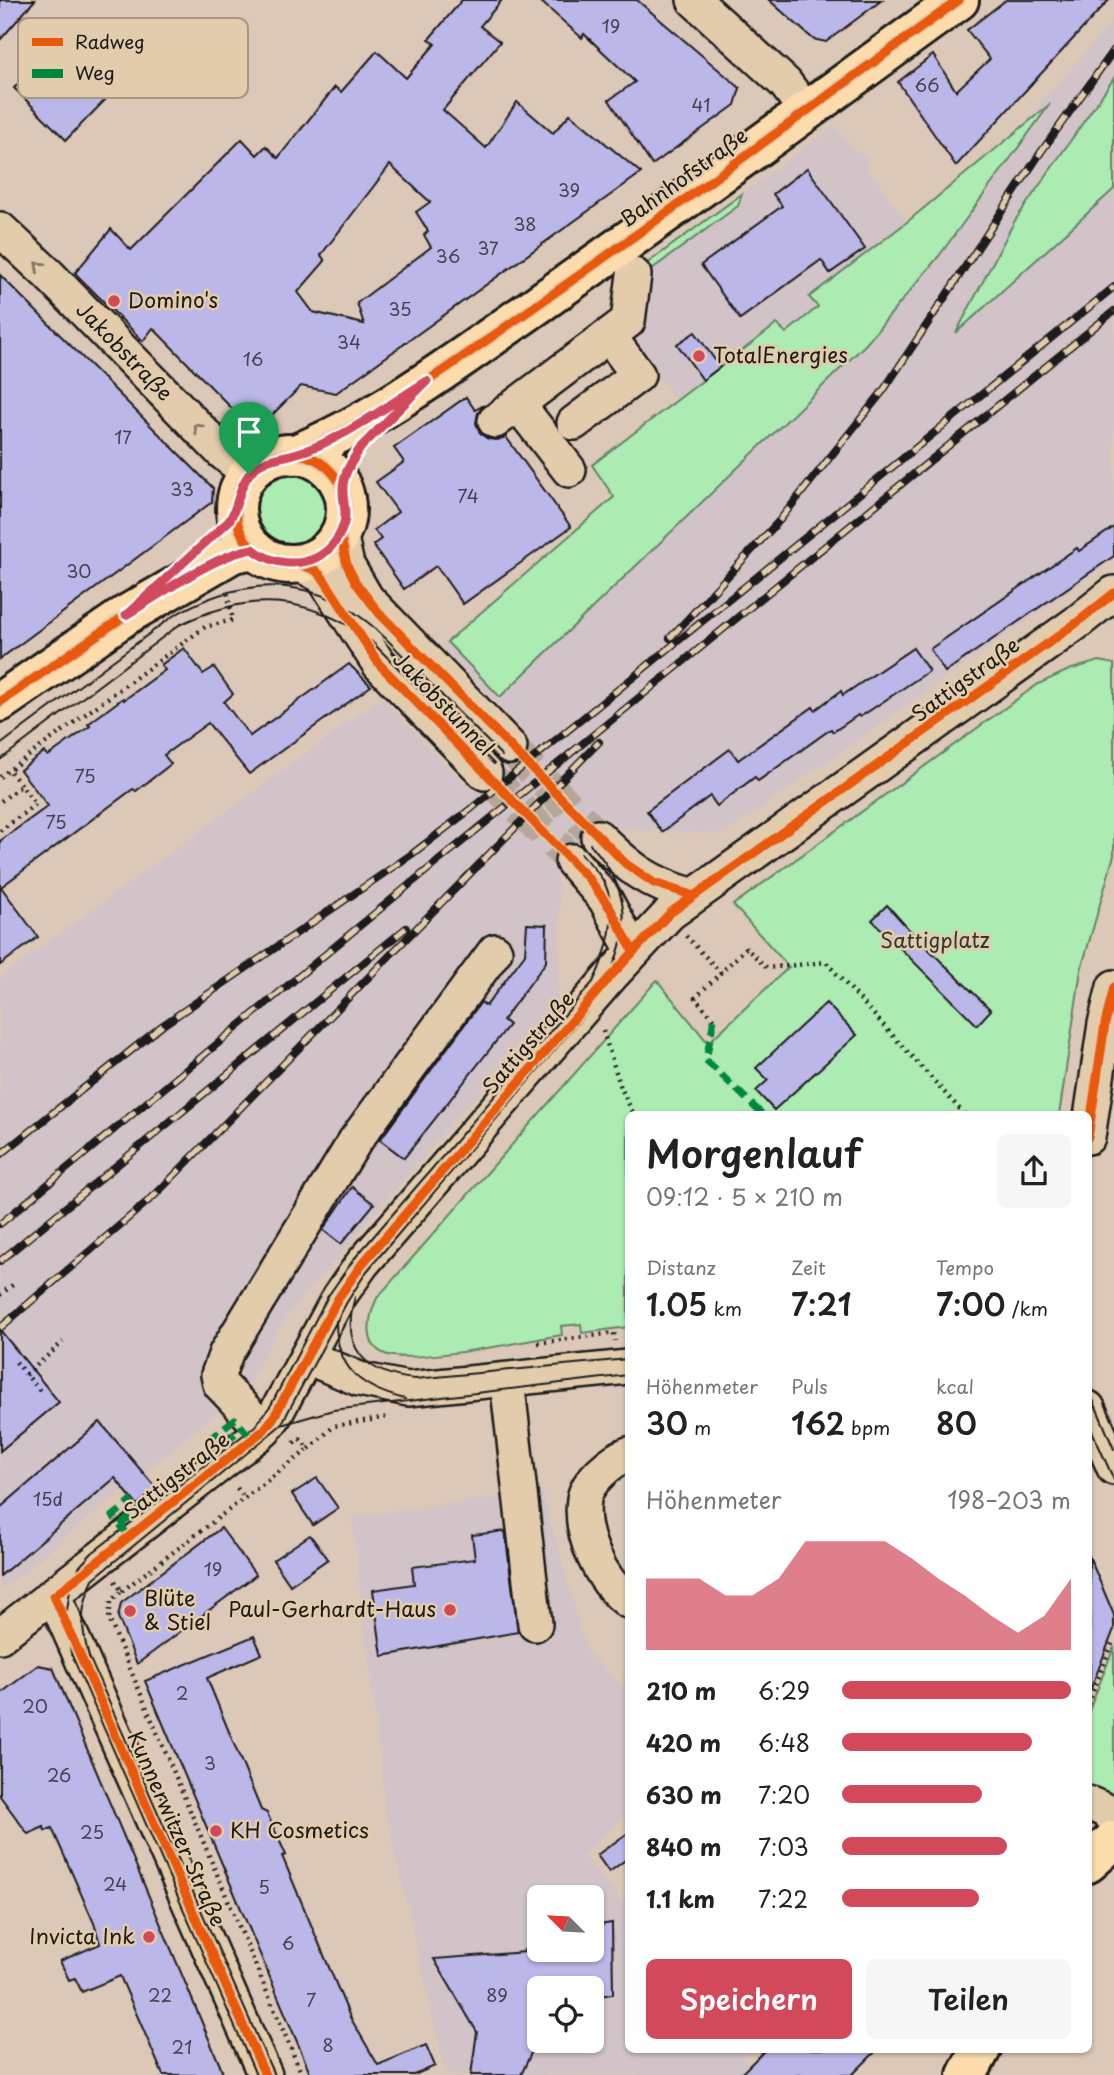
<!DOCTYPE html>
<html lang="de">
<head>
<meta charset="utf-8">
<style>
  body { margin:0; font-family:"Playpen Sans",sans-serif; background:#f6f6f6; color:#222; height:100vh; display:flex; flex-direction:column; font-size:26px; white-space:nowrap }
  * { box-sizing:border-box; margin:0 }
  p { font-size:23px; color:#767676 }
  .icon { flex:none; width:38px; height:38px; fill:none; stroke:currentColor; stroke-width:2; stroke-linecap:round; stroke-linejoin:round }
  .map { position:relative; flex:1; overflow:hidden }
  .side { position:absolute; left:625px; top:1111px; width:467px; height:942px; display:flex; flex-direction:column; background:#fff; border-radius:10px; box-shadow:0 2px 5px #0004 }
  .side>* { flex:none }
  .needle { width:46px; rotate:294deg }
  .buttons { position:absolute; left:527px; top:1885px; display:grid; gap:14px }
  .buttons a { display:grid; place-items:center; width:77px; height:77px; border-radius:10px; background:#fff; box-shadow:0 2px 5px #0004; font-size:35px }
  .pin { position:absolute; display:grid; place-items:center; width:60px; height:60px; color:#fff; margin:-72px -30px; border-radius:50% 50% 50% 0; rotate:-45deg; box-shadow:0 0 7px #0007 }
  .pin .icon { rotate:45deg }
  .round { display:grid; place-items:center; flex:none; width:74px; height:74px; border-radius:10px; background:#f6f6f6 }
  .overview { display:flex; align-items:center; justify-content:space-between; height:119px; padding:0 21px }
  h1 { font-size:38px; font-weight:600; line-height:52px }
  .stats { display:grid; grid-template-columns:repeat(3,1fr); gap:10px; height:119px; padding:7px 21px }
  .stats div { display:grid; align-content:center }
  .stats b { font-size:30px; font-weight:600 }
  .stats small { font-size:19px; font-weight:400 }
  .stats p { font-size:19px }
  .chart { height:196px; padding:14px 21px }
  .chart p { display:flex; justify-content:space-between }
  .chart svg { width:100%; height:126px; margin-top:7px; fill:#d1495b; opacity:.7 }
  .button { display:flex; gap:14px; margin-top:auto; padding:14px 21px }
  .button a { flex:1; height:80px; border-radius:10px; background:#d1495b; color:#fff; font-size:28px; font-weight:600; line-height:80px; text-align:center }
  .button a+a { background:#f6f6f6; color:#222 }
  ul { padding:0 21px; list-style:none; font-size:23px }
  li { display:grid; grid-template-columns:112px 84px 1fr; align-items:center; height:52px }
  li i { height:18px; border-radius:9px; background:#d1495b }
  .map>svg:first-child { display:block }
  .built { fill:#d1c3c7; fill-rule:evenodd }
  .green { fill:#acebb2; stroke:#648467; stroke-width:2 }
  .building { fill:#bbb7e9; stroke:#1c1c1c; stroke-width:2; fill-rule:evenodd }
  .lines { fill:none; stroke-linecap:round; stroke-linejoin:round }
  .minor-tunnel { stroke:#b5a699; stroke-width:33; stroke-dasharray:33 17; stroke-linecap:butt }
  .minor-casing { stroke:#1c1c1c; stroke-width:38 }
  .major-casing { stroke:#1c1c1c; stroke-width:44 }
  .path { stroke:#1c1c1c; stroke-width:4.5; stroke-dasharray:2 5; stroke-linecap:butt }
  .minor { stroke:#e3ccac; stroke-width:33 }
  .major { stroke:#fcdcac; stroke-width:38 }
  .tram { stroke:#1c1c1c; stroke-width:2 }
  .rail-casing { stroke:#1c1c1c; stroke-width:8 }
  .rail { stroke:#e3ccac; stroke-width:5; stroke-dasharray:16; stroke-linecap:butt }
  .quiet { stroke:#00873e; stroke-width:7; stroke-dasharray:14 7; stroke-linecap:butt }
  .cycleway-casing { stroke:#e3ccac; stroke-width:13 }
  .cycleway { stroke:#e8590c; stroke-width:9 }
  .oneway { stroke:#807464 }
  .route-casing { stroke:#fff; stroke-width:14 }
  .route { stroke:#d1495b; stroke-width:9 }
  .poi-dot { fill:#d1495b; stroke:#e3ccac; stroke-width:2.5 }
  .labels { text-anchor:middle; stroke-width:5; stroke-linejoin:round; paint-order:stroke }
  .number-label { font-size:18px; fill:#44434f }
  .street-label { font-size:21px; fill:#1c1c1c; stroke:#e3ccac }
  .poi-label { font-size:21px; fill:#1c1c1c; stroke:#e3ccac; text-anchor:start }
  .park-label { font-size:21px; fill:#323b32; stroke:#e3ccac }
  .key { fill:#e3ccac; stroke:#a79781; stroke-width:2 }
  .key-label { font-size:19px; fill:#1c1c1c }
</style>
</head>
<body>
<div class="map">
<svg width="1114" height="2075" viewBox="0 0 1114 2075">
  <rect width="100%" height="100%" fill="#dbc8b8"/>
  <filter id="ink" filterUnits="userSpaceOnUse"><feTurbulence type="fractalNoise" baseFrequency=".0143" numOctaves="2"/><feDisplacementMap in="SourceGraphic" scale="14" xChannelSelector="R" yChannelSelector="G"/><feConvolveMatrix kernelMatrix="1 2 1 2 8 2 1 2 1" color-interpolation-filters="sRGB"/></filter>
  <g filter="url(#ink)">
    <g class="built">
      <polygon points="1114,19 1114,559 724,834 619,829 612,822 554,879 560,886 558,999 286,1317 245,1389 0,1591 0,978 382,698 469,790 526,733 442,647 967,189"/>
      <polygon points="835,126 857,154 862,151 869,162 865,165 907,222 810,297 818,307 785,334 776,324 677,401 629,337 640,268"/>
      <path d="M542 1491 587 1651 628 1692V1813L583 1855 628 1909V2049H742L750 2075H446L386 1813 352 1517ZM539 1897H592V1950H539ZM539 1988H592V2040H539Z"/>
    </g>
    <g class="green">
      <polygon points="1114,78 1114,189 956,333 1014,222"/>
      <polygon points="1050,104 939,256 866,344 500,697 447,642 614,497 592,465 777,324 786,333 818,307 809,297 907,222"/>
      <polygon points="742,194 738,206 641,277 642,267"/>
      <circle cx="291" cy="509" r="35"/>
      <path d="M1099 661 1114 664V855L1081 970 1059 1115H628V1327L582 1333 581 1324 561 1326 562 1335C528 1340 412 1365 385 1354 362 1345 369 1315 377 1298L657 980 708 1043 789 967 733 905 1038 684 1069 670Z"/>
      <polygon points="1114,1647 1114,1796 1089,1797 1088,1713"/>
    </g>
    <g class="building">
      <polygon points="0,0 35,0 0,40"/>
      <path d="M462 0H502L480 26 500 42 443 110 486 148 517 102 553 133 570 114 641 173 336 393 301 386 255 432 153 328 143 341 75 273 111 229 131 250 242 139 257 155 266 146 278 158 335 87 341 92 377 51 406 78 435 44 429 39ZM390 165 430 202 416 212 428 231 424 235 431 247 357 303 364 324 313 312 298 292 325 261 321 255Z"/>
      <polygon points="539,0 637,0 740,88 735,105 652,165 609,100 635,82 584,34 582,38"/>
      <polygon points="769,0 882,0 826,42 813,39"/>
      <polygon points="1006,0 1109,0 956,166 898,82 933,55 956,91 990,59 967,30"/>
      <polygon points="56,45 72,60 83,49 104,70 94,81 109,96 66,140 14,88"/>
      <polygon points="807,168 865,249 830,273 821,260 740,319 701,265 782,206 773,194"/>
      <polygon points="0,275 213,488 212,502 0,659"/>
      <polygon points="695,332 720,367 703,380 677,344"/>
      <polygon points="466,397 475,410 484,405 478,413 476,423 480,433 488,439 497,440 506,437 571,527 463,604 436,566 404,589 373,545 381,539 374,530 398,512 376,482 404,462 394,448"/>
      <polygon points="1114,527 1114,556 945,672 930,649 1077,548 1079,551"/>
      <polygon points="184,648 203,674 214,667 233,694 224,702 250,736 349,664 371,686 249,774 208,723 164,755 171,764 136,791 133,789 1,887 38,937 0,965 0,841 48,806 20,770 44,752 48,756 90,726 88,724 123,698 124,700 165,670 161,665"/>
      <polygon points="913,648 929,671 860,717 858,715 833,732 831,729 758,781 755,777 717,806 710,796 662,832 647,811 730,749 738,760 813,707 815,710 841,691 843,695"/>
      <polygon points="887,905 913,934 991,1010 977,1025 872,920"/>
      <polygon points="527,924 547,925 546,962 503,1020 509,1025 404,1158 380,1140 481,1002 486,1006 525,954"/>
      <polygon points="826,1003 857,1035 774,1110 756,1091 768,1080 756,1068"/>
      <polygon points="352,1187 374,1204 341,1244 323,1230"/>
      <polygon points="0,1330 59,1402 0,1451"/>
      <polygon points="100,1422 157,1489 137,1505 115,1478 0,1576 0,1508"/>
      <polygon points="317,1478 338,1508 313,1525 292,1494"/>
      <polygon points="221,1528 256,1575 137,1664 118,1617 121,1603"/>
      <polygon points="505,1531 518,1632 382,1656 373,1590 414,1584 412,1567 475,1559 472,1535"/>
      <polygon points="310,1535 328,1559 290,1585 273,1560"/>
      <polygon points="1089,1556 1114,1615 1114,1629 1090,1691"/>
      <polygon points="254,1636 262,1654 207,1678 261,1810 267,1813 286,1855 282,1856 350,2017 378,2065 426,2045 435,2066 414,2075 311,2075 145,1681"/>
      <polygon points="38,1665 53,1668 224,2075 163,2075 120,1976 82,1992 75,1978 69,1980 60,1961 100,1944 94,1923 52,1828 45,1831 44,1827 28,1834 0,1796 0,1694"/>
      <polygon points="628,1833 628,1858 609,1872 597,1855"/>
      <polygon points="612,1923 613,1994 592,1997 592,1988 539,1988 539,2036 521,2075 471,2075 477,2032 434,1959 525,1952 524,1950 592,1950 592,1926"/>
      <polygon points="766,2049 878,2049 852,2075 740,2075"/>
    </g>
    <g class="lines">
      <g class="minor-tunnel">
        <polyline points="510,747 598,837"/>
        <polyline points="485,773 572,861"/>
      </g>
      <defs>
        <g id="minor">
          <polyline points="694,0 785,83 806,111"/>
          <polyline points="0,229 49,275 222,452 249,474"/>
          <polyline points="518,404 569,470"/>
          <polyline points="495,421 628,321 634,275"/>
          <polyline points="574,423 638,375 609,336"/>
          <polyline points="340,533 347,565 367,599 510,747"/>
          <polyline points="299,564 322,576 379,664 485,773"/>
          <path d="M598 837C629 868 648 883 691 895"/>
          <polyline points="572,861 605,899 633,951"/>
          <polyline points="1088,1137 1105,1024 1114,987"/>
          <polyline points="307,1357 359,1379 408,1389 628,1367"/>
          <polyline points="507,1380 535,1624"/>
          <polyline points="1088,1408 1114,1468"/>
          <polyline points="264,1430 220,1384 218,1375 226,1353 355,1141 495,951"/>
          <path d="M628 1454C612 1460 587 1481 584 1499 579 1534 600 1580 628 1601"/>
          <polyline points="54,1596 265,2075"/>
          <polyline points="0,1636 264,1430 274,1417 339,1297 362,1264 610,977 670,913 1075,624 1114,593"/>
          <polyline points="1088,1803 1107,1811 1114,1819"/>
        </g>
        <g id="major">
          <circle cx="291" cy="509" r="55"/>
          <path d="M293 455C381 419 459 359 537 305 679 206 818 102 959 0"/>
          <polyline points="0,702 126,615 233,553 253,549"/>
          <polyline points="1088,1863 1114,1840"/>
          <polyline points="967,2075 981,2049"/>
        </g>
      </defs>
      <use href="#minor" class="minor-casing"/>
      <use href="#major" class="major-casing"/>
      <g class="path">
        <polyline points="0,777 9,770"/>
        <polyline points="1,801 21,786"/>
        <polyline points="0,831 36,804 9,770 205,627 233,620 227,592"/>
        <polyline points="686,936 721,973"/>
        <polyline points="714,1019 695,998 746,948 767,968 826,962 965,1115"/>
        <polyline points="603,1031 621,1088 634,1115"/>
        <polyline points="0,1295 15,1283"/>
        <polyline points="538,1343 614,1333 615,1341"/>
        <polyline points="16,1362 40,1391"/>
        <polyline points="26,1375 63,1342"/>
        <polyline points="294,1443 300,1439 309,1449 334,1426 388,1417"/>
        <polyline points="237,1488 245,1499"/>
        <polyline points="115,1581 122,1591 111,1601 109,1619 302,2075"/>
        <polyline points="122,1591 309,1449"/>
        <polyline points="1088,1704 1114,1639"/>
      </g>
      <use href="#minor" class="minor"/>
      <use href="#major" class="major"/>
      <g class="tram">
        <path d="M0 745 173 616C236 579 305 572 366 621 386 636 402 656 420 673 447 701 475 728 502 756"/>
        <path d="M0 760 179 625C248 591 307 594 370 640L494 764"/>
        <path d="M355 1297C340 1348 365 1374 415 1379L628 1359"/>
        <path d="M336 1321C336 1369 361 1388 405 1399"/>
        <polyline points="1088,1388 1114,1449"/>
        <polyline points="1088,1422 1114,1480"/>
        <path d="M281 1425 347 1302 367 1271 587 1012C627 954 643 901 590 844"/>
        <path d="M256 2075 71 1653 66 1617 71 1583 80 1566 92 1553 255 1426 271 1405 328 1296 354 1259 593 982C607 954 619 915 605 884 600 873 589 863 581 853"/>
        <path d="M274 2075 89 1657C80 1624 80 1610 93 1579L281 1425 333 1410 628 1375"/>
      </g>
      <defs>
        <g id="rail">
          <polyline points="670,638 779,521 883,391 1041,152 1114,50"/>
          <polyline points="0,1155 163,1025 412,854 472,808 1114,287"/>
          <polyline points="0,1224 415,880 1114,311"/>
          <polyline points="0,1261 406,928"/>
          <polyline points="0,1328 155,1195 599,742"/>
        </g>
      </defs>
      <use href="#rail" class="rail-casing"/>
      <use href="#rail" class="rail"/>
      <g class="quiet">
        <polyline points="714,1019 706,1060 763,1115"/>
        <polyline points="208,1440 235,1419 253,1440"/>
        <polyline points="208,1456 242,1428"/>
        <polyline points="120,1525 145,1505"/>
        <polyline points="129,1536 113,1516 133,1500"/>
      </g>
      <defs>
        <g id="cycleway">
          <circle cx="291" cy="509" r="55"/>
          <path d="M293 455C381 419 459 359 537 305 679 206 818 102 959 0"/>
          <path d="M343 492C347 452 381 428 407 401"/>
          <polyline points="340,533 347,565 356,583 379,613 626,864 654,883 691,895"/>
          <polyline points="299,564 315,570 323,578 379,664 589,879 610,908 633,951"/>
          <polyline points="0,702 126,615"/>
          <polyline points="1088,1137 1105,1024 1114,987"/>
          <polyline points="265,2075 54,1596 264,1430 274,1417 339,1297 362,1264 610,977 670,913 1075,624 1114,593"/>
        </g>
      </defs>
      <use href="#cycleway" class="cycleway-casing"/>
      <use href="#cycleway" class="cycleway"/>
    </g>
    <defs><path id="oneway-chevron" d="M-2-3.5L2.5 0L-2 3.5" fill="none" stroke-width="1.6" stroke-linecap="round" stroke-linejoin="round" transform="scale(1.75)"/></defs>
    <g class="oneway">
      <use href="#oneway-chevron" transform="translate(39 266) rotate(-137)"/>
      <use href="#oneway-chevron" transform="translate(198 428) rotate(-134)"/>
    </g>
  </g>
  <g class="lines" filter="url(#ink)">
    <defs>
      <path id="route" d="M427 381 361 447C353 460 342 474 343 491 343 502 347 512 344 523 332 566 284 574 253 549 218 553 158 596 126 615L229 521C239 506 238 487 250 473 263 458 277 459 294 454 341 442 386 406 427 381Z"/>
    </defs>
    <use href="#route" class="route-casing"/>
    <use href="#route" class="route"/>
  </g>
  <g class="poi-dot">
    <circle cx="114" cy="301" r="7"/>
    <circle cx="699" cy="356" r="7"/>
    <circle cx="450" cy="1610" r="7"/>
    <circle cx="130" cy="1611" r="7"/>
    <circle cx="216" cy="1831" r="7"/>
    <circle cx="149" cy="1937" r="7"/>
  </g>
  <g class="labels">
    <g class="number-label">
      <text x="611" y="33">19</text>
      <text x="927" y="92">66</text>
      <text x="701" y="112">41</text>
      <text x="569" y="197">39</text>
      <text x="525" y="231">38</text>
      <text x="488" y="255">37</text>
      <text x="448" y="263">36</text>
      <text x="400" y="316">35</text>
      <text x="349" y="349">34</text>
      <text x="253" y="366">16</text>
      <text x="123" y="444">17</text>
      <text x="182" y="496">33</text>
      <text x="468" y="503">74</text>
      <text x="79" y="578">30</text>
      <text x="85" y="783">75</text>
      <text x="56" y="829">75</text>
      <text x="48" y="1506">15d</text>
      <text x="213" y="1576">19</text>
      <text x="182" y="1700">2</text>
      <text x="35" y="1713">20</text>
      <text x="210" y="1770">3</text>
      <text x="59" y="1782">26</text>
      <text x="92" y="1839">25</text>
      <text x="115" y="1891">24</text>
      <text x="264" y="1894">5</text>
      <text x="288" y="1950">6</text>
      <text x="160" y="2002">22</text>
      <text x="497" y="2002">89</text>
      <text x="311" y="2007">7</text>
      <text x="328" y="2052">8</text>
      <text x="182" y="2054">21</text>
    </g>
    <g class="street-label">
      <text transform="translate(684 178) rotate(-36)" y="7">Bahnhofstraße</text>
      <text transform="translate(124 352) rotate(46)" y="7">Jakobstraße</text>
      <text transform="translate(966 680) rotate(-36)" y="7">Sattigstraße</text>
      <text transform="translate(443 704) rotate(46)" y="7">Jakobstunnel</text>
      <text transform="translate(529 1043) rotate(-49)" y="7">Sattigstraße</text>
      <text transform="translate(177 1476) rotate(-38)" y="7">Sattigstraße</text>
      <text transform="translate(176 1829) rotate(66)" y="7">Kunnerwitzer Straße</text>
    </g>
    <g class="poi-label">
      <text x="128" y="308">Domino's</text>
      <text x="713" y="363">TotalEnergies</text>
      <text x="144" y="1606">Blüte<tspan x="144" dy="24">&amp; Stiel</tspan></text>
      <text x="436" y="1617" text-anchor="end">Paul-Gerhardt-Haus</text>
      <text x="230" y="1838">KH Cosmetics</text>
      <text x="135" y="1944" text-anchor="end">Invicta Ink</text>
    </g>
    <g class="park-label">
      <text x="935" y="948">Sattigplatz</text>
    </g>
  </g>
  <rect x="18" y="18" width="230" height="80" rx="10" class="key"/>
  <rect x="32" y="38" width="31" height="8" fill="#e8590c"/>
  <rect x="32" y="69" width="31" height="9" fill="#00873e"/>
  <g class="key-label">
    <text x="75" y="49">Radweg</text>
    <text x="75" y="80">Weg</text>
  </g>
</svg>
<div class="buttons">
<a><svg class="needle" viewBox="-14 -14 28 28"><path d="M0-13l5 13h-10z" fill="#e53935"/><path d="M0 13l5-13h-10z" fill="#767676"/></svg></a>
<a><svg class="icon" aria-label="locate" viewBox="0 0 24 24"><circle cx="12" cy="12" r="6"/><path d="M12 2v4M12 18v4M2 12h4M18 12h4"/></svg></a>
</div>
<div class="pin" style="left:249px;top:474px;background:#1e9e55"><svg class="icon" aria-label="arrive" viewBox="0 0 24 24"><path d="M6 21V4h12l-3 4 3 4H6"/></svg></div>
<section class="side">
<div class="overview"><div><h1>Morgenlauf</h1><p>09:12 · 5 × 210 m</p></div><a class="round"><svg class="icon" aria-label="share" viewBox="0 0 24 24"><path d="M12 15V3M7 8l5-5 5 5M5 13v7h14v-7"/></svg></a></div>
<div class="stats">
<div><p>Distanz</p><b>1.05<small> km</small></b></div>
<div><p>Zeit</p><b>7:21</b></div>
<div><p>Tempo</p><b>7:00<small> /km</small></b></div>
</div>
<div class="stats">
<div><p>Höhenmeter</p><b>30<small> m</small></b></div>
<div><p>Puls</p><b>162<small> bpm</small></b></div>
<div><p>kcal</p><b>80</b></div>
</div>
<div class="chart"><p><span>Höhenmeter</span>198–203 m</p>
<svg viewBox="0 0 160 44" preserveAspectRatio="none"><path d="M0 44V19L10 19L20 19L30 25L40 25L50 19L60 6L70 6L80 6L90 6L100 12L110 19L120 25L130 32L140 38L150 32L160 19V44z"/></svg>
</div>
<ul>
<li><b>210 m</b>6:29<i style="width:100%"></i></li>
<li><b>420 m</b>6:48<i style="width:83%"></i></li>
<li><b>630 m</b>7:20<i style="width:61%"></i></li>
<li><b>840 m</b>7:03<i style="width:72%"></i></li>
<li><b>1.1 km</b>7:22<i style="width:60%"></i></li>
</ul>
<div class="button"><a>Speichern</a><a>Teilen</a></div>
</section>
</div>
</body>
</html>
